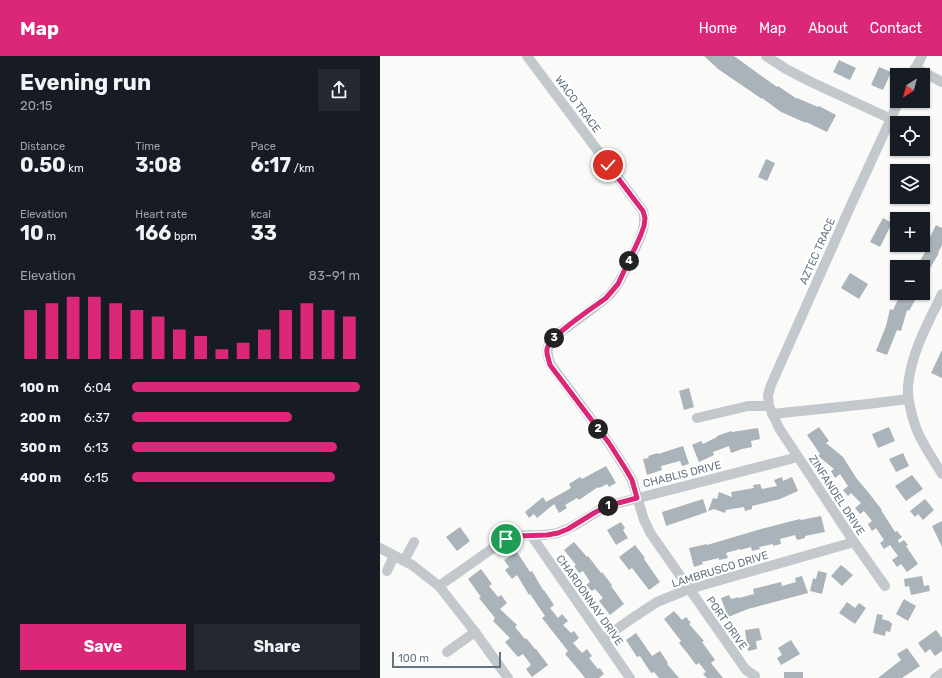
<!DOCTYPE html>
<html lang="en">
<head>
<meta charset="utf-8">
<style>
  body { margin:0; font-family:Rubik,sans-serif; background:#242831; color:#f1f3f6; height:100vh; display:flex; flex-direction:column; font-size:15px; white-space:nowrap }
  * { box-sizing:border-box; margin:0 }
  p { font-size:13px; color:#9ea1a6 }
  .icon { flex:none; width:22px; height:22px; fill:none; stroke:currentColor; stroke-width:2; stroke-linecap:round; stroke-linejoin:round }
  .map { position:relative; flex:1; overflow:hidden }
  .details { display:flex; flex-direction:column; background:#171b24; width:380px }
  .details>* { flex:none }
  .needle { width:26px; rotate:216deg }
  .fabs { position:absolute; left:510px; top:12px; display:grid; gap:8px }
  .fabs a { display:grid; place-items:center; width:40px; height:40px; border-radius:0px; background:#171b24; box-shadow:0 1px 3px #0004; font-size:20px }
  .scale { position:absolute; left:12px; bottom:10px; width:109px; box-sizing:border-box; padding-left:4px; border:2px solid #657683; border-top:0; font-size:11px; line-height:14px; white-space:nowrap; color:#657683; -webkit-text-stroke:3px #fff; paint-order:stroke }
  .pin { position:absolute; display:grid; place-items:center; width:34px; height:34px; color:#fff; margin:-17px; border:2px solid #fff; border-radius:50%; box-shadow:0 1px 4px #0007 }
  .km { position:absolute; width:20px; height:20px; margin:-10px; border-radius:50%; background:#222; color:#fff; font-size:11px; line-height:20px; text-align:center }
  .round { display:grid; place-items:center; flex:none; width:42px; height:42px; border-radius:0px; background:#242831 }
  .head { display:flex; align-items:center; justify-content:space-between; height:68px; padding:0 20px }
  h1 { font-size:22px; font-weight:700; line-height:30px }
  .stats { display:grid; grid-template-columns:repeat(3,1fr); gap:6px; height:68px; padding:4px 20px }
  .stats div { display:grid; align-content:center }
  .stats b { font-size:20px; font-weight:700 }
  .stats small { font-size:11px; font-weight:400 }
  .stats p { font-size:11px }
  .chart { height:112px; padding:8px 20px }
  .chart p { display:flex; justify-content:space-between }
  .chart svg { width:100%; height:72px; margin-top:4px; stroke:#db2777; stroke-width:6 }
  .primary-button { display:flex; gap:8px; margin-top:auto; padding:8px 20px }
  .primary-button a { flex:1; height:46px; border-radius:0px; background:#db2777; color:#fff; font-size:16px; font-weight:700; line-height:46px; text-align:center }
  .primary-button a+a { background:#242831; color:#f1f3f6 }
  ul { padding:0 20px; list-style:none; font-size:13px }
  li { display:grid; grid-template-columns:64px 48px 1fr; align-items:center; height:30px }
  li i { height:10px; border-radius:5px; background:#db2777 }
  header { display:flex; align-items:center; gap:24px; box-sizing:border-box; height:56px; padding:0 20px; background:#db2777; color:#fff }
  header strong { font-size:19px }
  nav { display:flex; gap:22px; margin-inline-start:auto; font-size:14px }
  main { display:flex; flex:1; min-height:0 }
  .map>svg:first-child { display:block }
  .building { fill:#aab3b9 }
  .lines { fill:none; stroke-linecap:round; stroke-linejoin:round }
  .minor { stroke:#c3c8cc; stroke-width:10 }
  .route-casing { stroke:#fff; stroke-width:8 }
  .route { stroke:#db2777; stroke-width:5 }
  .labels { text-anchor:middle; stroke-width:4; stroke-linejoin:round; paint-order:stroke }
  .street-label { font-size:11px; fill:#657683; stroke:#fff }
</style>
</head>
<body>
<header>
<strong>Map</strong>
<nav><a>Home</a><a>Map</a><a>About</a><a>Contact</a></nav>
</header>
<main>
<section class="details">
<div class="head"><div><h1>Evening run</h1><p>20:15</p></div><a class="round"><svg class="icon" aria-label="share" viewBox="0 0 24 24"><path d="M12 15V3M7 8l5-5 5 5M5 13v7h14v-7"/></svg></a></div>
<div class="stats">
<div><p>Distance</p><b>0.50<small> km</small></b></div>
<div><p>Time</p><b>3:08</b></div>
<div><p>Pace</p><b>6:17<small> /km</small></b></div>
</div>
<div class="stats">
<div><p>Elevation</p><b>10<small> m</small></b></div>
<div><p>Heart rate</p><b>166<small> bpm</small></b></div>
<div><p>kcal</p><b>33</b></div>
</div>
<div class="chart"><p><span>Elevation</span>83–91 m</p>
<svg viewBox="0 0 160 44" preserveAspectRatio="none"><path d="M5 44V14M15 44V10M25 44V6M35 44V6M45 44V10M55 44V14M65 44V18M75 44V26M85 44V30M95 44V38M105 44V34M115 44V26M125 44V14M135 44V10M145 44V14M155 44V18"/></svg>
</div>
<ul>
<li><b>100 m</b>6:04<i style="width:100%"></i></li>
<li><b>200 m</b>6:37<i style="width:70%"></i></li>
<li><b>300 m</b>6:13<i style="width:90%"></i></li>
<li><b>400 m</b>6:15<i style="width:89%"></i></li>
</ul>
<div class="primary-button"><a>Save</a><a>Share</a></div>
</section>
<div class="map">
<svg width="562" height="622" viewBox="0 0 562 622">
  <rect width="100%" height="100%" fill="#fafaf8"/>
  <g class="building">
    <polygon points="324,0 354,0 397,31 398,30 417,43 417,42 438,51 439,50 456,59 447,76 426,66 426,67 401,56 382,42 382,43 338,13"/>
    <polygon points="459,4 476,12 470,24 453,16"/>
    <polygon points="499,11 511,16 503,34 491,29"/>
    <polygon points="386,103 395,107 387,125 378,121"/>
    <polygon points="503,162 512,167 500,191 490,186"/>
    <polygon points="556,169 562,172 562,189 558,197 559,197 543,224 543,211 538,208 550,188 547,187"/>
    <polygon points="470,217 488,228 479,243 461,232"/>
    <polygon points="521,237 534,237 538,239 529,255 527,254 521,275 517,274 507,299 496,295 506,270 510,253 513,254"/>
    <polygon points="562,294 562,322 551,317"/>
    <polygon points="309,332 314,351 304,354 299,335"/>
    <polygon points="439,371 449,385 446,387 463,401 477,423 488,436 502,454 501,454 515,476 517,475 522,481 518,484 519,487 524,484 528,489 526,490 538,508 527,516 521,508 517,511 512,504 518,500 510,489 504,493 500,487 504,484 496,472 492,475 488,468 492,465 484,455 480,458 475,452 481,447 471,437 468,440 463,434 468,430 460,418 455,422 451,415 454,413 438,400 440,398 427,379"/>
    <polygon points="509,371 515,385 498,392 492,378"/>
    <polygon points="378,372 380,383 371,385 372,391 362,393 351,397 349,390 333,396 334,399 319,406 312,389 321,385 323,388 337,381 337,380 351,375 352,376"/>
    <polygon points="303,390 309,408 302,410 300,405 281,410 282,414 267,419 263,403 269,402 268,400 278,397 278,398"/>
    <polygon points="523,397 529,410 516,416 509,403"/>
    <polygon points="226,410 236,427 229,431 227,428 219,432 218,431 199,444 197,442 185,449 187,452 179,457 174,448 157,462 154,458 149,462 145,456 163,441 166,446 191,432 189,428 200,421 202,423"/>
    <polygon points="532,419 543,433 526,445 515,430"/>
    <polygon points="402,421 403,425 412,421 418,435 400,443 372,450 372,453 365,455 364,451 346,454 345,457 334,453 328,455 333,442 337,443 339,436 352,441 351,436 374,432 373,429 380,428 382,433 397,430 394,424"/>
    <polygon points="323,443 327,456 286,470 282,456 298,451"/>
    <polygon points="545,443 554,454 543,464 538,458 535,461 530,455"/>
    <polygon points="441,460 445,476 425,480 425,482 417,484 415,479 400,483 401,488 393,490 393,488 379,491 380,493 372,495 371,491 360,494 360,493 346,497 348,502 339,504 339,502 322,506 323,508 314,511 309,492 327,488 327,489 381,473 420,463 421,464"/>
    <polygon points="562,465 562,491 552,470"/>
    <polygon points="241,466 245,472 243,474 248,482 236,489 227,474"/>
    <polygon points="80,471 90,485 77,495 66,481"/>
    <polygon points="194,486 207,501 208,500 221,517 222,516 232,529 231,530 244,548 230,559 219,545 223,542 215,533 212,535 206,529 210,526 203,515 199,517 194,510 196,509 184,494"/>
    <polygon points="255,489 265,502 264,503 280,526 269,534 252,512 249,514 239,501"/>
    <polygon points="137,496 150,516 152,515 163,534 164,534 174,549 170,552 178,562 182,558 188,565 183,569 191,577 194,575 199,582 193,587 202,597 207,593 212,600 209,602 218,613 220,612 224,618 219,622 205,622 197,612 185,598 188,595 162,562 165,560 150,538 149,539 137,519 132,523 125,514 129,511 124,504"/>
    <polygon points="461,509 473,519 462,530 451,520"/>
    <polygon points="101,513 112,528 109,530 118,541 121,539 127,547 120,553 137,569 135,571 145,583 146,582 155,593 156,593 168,609 152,621 146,613 151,609 143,598 138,601 125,586 130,582 113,565 115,562 99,542 101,541 88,523"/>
    <polygon points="438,515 447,517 442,538 430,535 433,522 436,523"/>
    <polygon points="422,520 428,537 368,553 348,561 341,542 349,539 351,543 359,541 359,542 374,538 373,533 401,526 402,530 416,526 415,522"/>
    <polygon points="542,520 544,530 549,529 550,535 531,539 529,530 525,531 524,523"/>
    <polygon points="524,543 536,550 528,565 516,558"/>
    <polygon points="467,546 475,552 479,547 486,552 475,568 459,557"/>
    <polygon points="294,555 302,564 306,561 311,567 309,568 324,585 322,586 335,604 331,607 343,622 327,622 323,618 326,616 319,607 316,609 308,598 299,587 301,585 284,563"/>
    <polygon points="497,558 503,559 502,563 509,565 512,568 510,576 506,575 505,580 493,577"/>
    <polygon points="379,572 382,584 376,585 377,593 368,595 365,574"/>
    <polygon points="556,574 562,582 562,595 555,600 550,593 545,597 538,587"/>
    <polygon points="256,577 272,600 280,595 288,607 287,608 299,622 279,622 274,616 271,617 260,600 257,601 246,584"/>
    <polygon points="411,584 420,598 401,609 397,602 402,599 398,592"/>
    <polygon points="527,592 540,610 522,622 498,622 521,604 517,598"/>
    <rect x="404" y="616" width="19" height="6"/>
  </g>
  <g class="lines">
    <g class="minor">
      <path d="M147 0 263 155C267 170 260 182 254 195 246 211 240 230 226 242 214 252 201 261 189 270 182 275 173 280 169 288 166 295 168 302 171 309L229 387 245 412 252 424 264 464 271 478 366 614 375 620"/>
      <polyline points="386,0 406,13 429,25 511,63"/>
      <polyline points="535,12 562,26"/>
      <polyline points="532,19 542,0"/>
      <path d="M562 238C548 267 531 297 528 330 527 342 532 361 536 372 542 388 553 403 562 418"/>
      <polyline points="392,358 488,348 528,343"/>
      <polyline points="317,362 368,350 389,350"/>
      <polyline points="151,479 250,622"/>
      <polyline points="0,492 32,509 59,530 95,576 128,622"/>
      <polyline points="24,505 34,486"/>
      <polyline points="7,515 14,500"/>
      <path d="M59 530 126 483C130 482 135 480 139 480 152 478 167 481 180 476 196 471 211 458 227 450L418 401"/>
      <polyline points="505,530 474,486 399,372 389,350 388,339 391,329 471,149 519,45"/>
      <polyline points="223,583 251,563 277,546 309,533 474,486"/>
      <polyline points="67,596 95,576"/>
      <polyline points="555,622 562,617"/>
    </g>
  </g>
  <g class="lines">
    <defs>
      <path id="route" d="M126 483 138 480 167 479 178 477 188 473 214 457 227 450 257 442 252 424 245 412 229 387 170 309C169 304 166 298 167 293 169 280 214 251 226 242L238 228 260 181 264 170 265 162 263 155 228 109"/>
    </defs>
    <use href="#route" class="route-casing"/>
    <use href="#route" class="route"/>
  </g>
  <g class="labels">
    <g class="street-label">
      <text transform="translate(198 48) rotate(53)" y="4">WACO TRACE</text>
      <text transform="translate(437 195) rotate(-66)" y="4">AZTEC TRACE</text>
      <text transform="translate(302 418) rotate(-14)" y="4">CHABLIS DRIVE</text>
      <text transform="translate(457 439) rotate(57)" y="4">ZINFANDEL DRIVE</text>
      <text transform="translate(340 513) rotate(-17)" y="4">LAMBRUSCO DRIVE</text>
      <text transform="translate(210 544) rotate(55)" y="4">CHARDONNAY DRIVE</text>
      <text transform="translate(347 567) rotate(55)" y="4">PORT DRIVE</text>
    </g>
  </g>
</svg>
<div class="fabs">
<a><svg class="needle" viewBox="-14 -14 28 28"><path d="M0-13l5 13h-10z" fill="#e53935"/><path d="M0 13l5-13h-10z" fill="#9ea1a6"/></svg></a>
<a><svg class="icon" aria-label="locate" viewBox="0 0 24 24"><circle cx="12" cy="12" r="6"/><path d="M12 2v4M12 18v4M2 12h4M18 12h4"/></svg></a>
<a><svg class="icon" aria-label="layers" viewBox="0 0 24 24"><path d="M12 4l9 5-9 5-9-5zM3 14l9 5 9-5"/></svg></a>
<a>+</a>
<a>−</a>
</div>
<div class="scale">100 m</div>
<div class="pin" style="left:126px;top:483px;background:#1e9e55"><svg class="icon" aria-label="arrive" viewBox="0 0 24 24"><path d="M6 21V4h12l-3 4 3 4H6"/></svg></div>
<div class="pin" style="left:228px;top:109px;background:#d93025"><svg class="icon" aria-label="check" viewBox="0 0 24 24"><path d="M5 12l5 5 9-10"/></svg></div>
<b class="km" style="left:228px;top:450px">1</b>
<b class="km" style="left:218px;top:373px">2</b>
<b class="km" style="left:174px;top:282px">3</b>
<b class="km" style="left:249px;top:205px">4</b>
</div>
</main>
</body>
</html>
